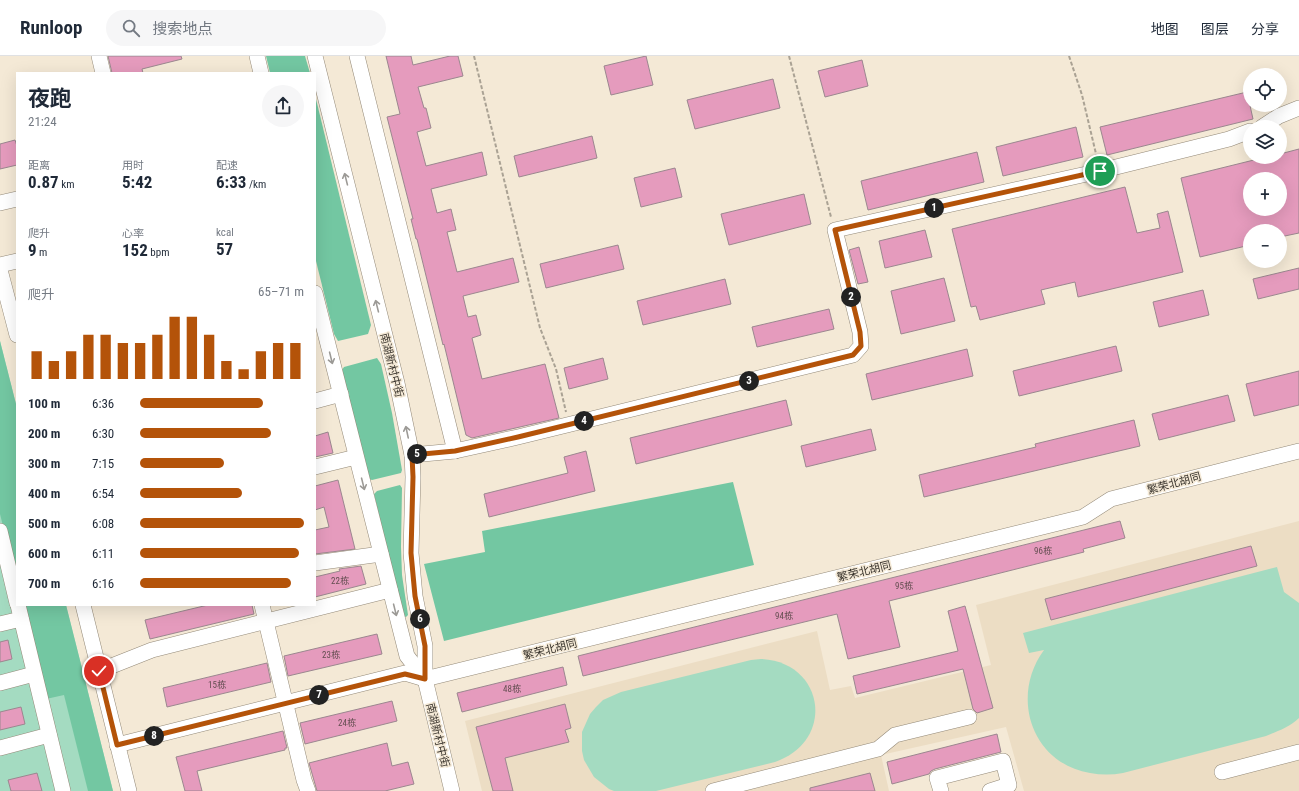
<!DOCTYPE html>
<html lang="zh">
<head>
<meta charset="utf-8">
<style>
  body { margin:0; font-family:"Roboto Condensed","Noto Sans SC",sans-serif; background:#f6f6f7; color:#1f2937; height:100vh; display:flex; flex-direction:column; font-size:15px; white-space:nowrap }
  * { box-sizing:border-box; margin:0 }
  p { font-size:13px; color:#747a83 }
  .icon { flex:none; width:22px; height:22px; fill:none; stroke:currentColor; stroke-width:2; stroke-linecap:round; stroke-linejoin:round }
  .map { position:relative; flex:1; overflow:hidden }
  .panel { position:absolute; left:16px; top:16px; width:300px; height:534px; display:flex; flex-direction:column; background:#fff; border-radius:0px; box-shadow:0 4px 16px #0002 }
  .panel>* { flex:none }
  .tools { position:absolute; left:1243px; top:12px; display:grid; gap:8px }
  .tools a { display:grid; place-items:center; width:44px; height:44px; border-radius:50%; background:#fff; box-shadow:0 4px 16px #0002; font-size:20px }
  .pin { position:absolute; display:grid; place-items:center; width:34px; height:34px; color:#fff; margin:-17px; border:2px solid #fff; border-radius:50%; box-shadow:0 1px 4px #0007 }
  .km { position:absolute; width:20px; height:20px; margin:-10px; border-radius:50%; background:#222; color:#fff; font-size:11px; line-height:20px; text-align:center }
  .round { display:grid; place-items:center; flex:none; width:42px; height:42px; border-radius:21px; background:#f6f6f7 }
  .overview { display:flex; align-items:center; justify-content:space-between; height:68px; padding:0 12px }
  h1 { font-size:22px; font-weight:700; line-height:30px }
  .figures { display:grid; grid-template-columns:repeat(3,1fr); gap:6px; height:68px; padding:4px 12px }
  .figures div { display:grid; align-content:center }
  .figures b { font-size:17px; font-weight:700 }
  .figures small { font-size:11px; font-weight:400 }
  .figures p { font-size:11px }
  .chart { height:112px; padding:8px 12px }
  .chart p { display:flex; justify-content:space-between }
  .chart svg { width:100%; height:72px; margin-top:4px; stroke:#b45309; stroke-width:6 }
  ul { padding:0 12px; list-style:none; font-size:13px }
  li { display:grid; grid-template-columns:64px 48px 1fr; align-items:center; height:30px }
  li i { height:10px; border-radius:5px; background:#b45309 }
  header { display:flex; align-items:center; gap:24px; box-sizing:border-box; height:56px; padding:0 20px; background:#fff; border-bottom:1px solid #e0e1e3 }
  header strong { font-size:19px }
  nav { display:flex; gap:22px; margin-inline-start:auto; font-size:14px }
  .search { width:280px; height:36px; background:#f6f6f7; display:flex; align-items:center; gap:10px; box-sizing:border-box; padding:0 14px; border-radius:22px; color:#747a83; font-size:15px }
  .map>svg:first-child { display:block }
  .built { fill:#ecddc4 }
  .green { fill:#a4dbc1 }
  .forest { fill:#73c7a2 }
  .building { fill:#e59bbd; stroke:#9b878f; fill-rule:evenodd }
  .lines { fill:none; stroke-linecap:round; stroke-linejoin:round }
  .minor-casing { stroke:#948a79; stroke-width:16 }
  .path { stroke:#aaa294; stroke-width:2; stroke-dasharray:4 2; stroke-linecap:butt }
  .minor { stroke:#fff; stroke-width:15 }
  .oneway { stroke:#9c9a96 }
  .route-casing { stroke:#fff; stroke-width:8 }
  .route { stroke:#b45309; stroke-width:5 }
  .labels { text-anchor:middle; stroke-width:3; stroke-linejoin:round; paint-order:stroke }
  .number-label { font-size:9px; fill:#644e51 }
  .street-label { font-size:11px; fill:#39342d; stroke:#f4e9d6 }
</style>
</head>
<body>
<header>
<strong>Runloop</strong>
<div class="search"><svg class="icon" aria-label="search" viewBox="0 0 24 24"><circle cx="10" cy="10" r="6"/><path d="M15 15l6 6"/></svg>搜索地点</div>
<nav><a>地图</a><a>图层</a><a>分享</a></nav>
</header>
<div class="map">
<svg width="1299" height="735" viewBox="0 0 1299 735">
  <rect width="100%" height="100%" fill="#f4e9d6"/>
  <polygon class="built" points="1299,465 1299,735 1024,735 1006,671 881,699 889,735 482,735 465,665 817,575 830,634 851,630 855,642 991,609 976,549"/>
  <g class="green">
    <polygon points="0,285 17,352 17,549 66,549 113,735 0,735"/>
    <path d="M1277 511 1284 536 1299 547V662C1290 671 1278 675 1266 680L1123 717C1112 719 1101 719 1090 717 1031 707 1010 640 1044 594L1029 597 1023 577Z"/>
    <path d="M761 603C825 606 836 685 775 706L656 735H614L609 733 594 721 584 704 582 695V676L590 658 596 651 603 644 621 636 751 604Z"/>
  </g>
  <g class="forest">
    <polygon points="266,0 305,0 310,17 270,17"/>
    <polygon points="315,39 371,269 368,278 338,285 334,278 315,201"/>
    <polygon points="0,285 17,352 17,526 0,458"/>
    <polygon points="377,302 381,308 392,357 402,414 401,417 372,424 369,423 342,314 344,311"/>
    <polygon points="733,426 754,509 444,585 424,508 485,496 482,475"/>
    <polygon points="400,429 402,432 401,491 402,519 408,559 406,561 403,560 374,438 377,435"/>
    <polygon points="23,549 66,549 113,735 88,735 64,639 46,643"/>
  </g>
  <g class="building">
    <polygon points="108,0 181,0 182,3 142,13 143,17 112,17"/>
    <polygon points="386,0 411,0 413,9 450,0 458,0 463,20 418,31 424,52 426,52 431,72 417,76 426,110 482,96 487,119 431,133 437,157 451,153 456,174 447,176 457,216 513,202 519,226 463,240 468,261 476,259 481,279 472,282 482,323 545,308 559,362 472,382 466,379 444,288 443,289 417,183 416,183 411,163 413,163 387,61 400,58"/>
    <polygon points="646,0 653,29 611,39 604,10"/>
    <polygon points="862,4 868,30 825,41 818,15"/>
    <polygon points="773,23 780,52 695,73 687,44"/>
    <polygon points="1247,36 1253,63 1107,99 1100,71"/>
    <polygon points="1076,71 1083,101 1003,120 996,91"/>
    <polygon points="592,80 597,102 519,121 514,100"/>
    <polygon points="15,84 17,90 17,109 0,113 0,88"/>
    <path d="M1299 93V177L1280 181V175H1250V189L1200 201 1181 122 1266 101H1280V98ZM1250 123H1280V153H1250Z"/>
    <polygon points="977,96 984,126 868,154 861,125"/>
    <polygon points="675,112 682,141 641,151 634,122"/>
    <polygon points="1125,131 1137,177 1160,172 1157,158 1168,155 1183,216 1078,241 1075,226 1041,234 1045,248 980,264 976,250 971,251 952,173"/>
    <polygon points="804,138 811,168 729,189 721,158"/>
    <polygon points="925,174 932,201 885,212 879,185"/>
    <polygon points="618,189 624,213 546,232 540,208"/>
    <polygon points="859,191 868,226 858,228 849,194"/>
    <polygon points="1299,212 1299,233 1258,243 1253,223"/>
    <polygon points="944,222 955,265 901,278 891,235"/>
    <polygon points="725,223 731,248 643,269 637,245"/>
    <polygon points="1203,234 1209,259 1159,271 1153,246"/>
    <polygon points="829,253 834,273 757,291 752,271"/>
    <polygon points="1116,290 1122,315 1019,340 1013,315"/>
    <polygon points="967,293 973,320 872,344 866,318"/>
    <polygon points="603,302 608,323 569,333 564,312"/>
    <polygon points="1299,315 1299,349 1254,360 1246,328"/>
    <polygon points="1228,339 1235,365 1159,384 1152,358"/>
    <polygon points="786,344 792,369 636,408 630,382"/>
    <polygon points="1134,364 1140,390 924,441 919,419 1036,391 1035,388"/>
    <polygon points="871,373 876,394 806,411 801,390"/>
    <polygon points="328,376 333,397 315,401 315,380"/>
    <polygon points="586,395 595,435 489,461 484,438 568,417 564,401"/>
    <polygon points="338,424 355,493 315,498 315,474 329,471 324,451 315,454 315,430"/>
    <polygon points="1120,465 1125,482 1083,493 1084,496 889,545 900,591 848,603 837,558 583,620 578,600"/>
    <polygon points="1251,490 1257,510 1051,564 1045,543"/>
    <polygon points="361,510 366,528 315,541 315,521 340,515 339,513"/>
    <polygon points="208,549 252,549 254,558 150,583 145,564"/>
    <polygon points="965,550 993,652 977,657 973,653 963,613 857,638 853,620 958,595 948,555"/>
    <polygon points="377,578 382,598 288,620 284,600"/>
    <polygon points="8,584 12,603 0,606 0,586"/>
    <polygon points="267,607 271,626 167,651 163,632"/>
    <polygon points="563,611 567,629 462,656 457,637"/>
    <polygon points="392,645 397,665 305,688 300,667"/>
    <polygon points="565,648 571,672 565,674 569,686 505,702 513,735 493,735 476,671"/>
    <polygon points="21,651 25,668 0,674 0,656"/>
    <polygon points="283,675 287,692 285,692 285,694 197,715 202,735 185,735 176,701"/>
    <polygon points="997,678 1001,696 935,713 931,715 929,718 892,728 887,706"/>
    <polygon points="387,687 392,710 408,706 414,728 385,735 317,735 309,707"/>
    <polygon points="37,717 42,735 11,735 8,724"/>
    <polygon points="870,717 875,735 810,735 810,732"/>
  </g>
  <g class="lines">
    <defs>
      <g id="minor">
        <polyline points="99,0 103,17"/>
        <polyline points="257,0 261,17"/>
        <polyline points="315,0 397,327 412,399 413,421 411,497 415,540 425,590 425,623 452,735"/>
        <polyline points="357,0 455,395"/>
        <polyline points="1262,71 1279,60 1299,52"/>
        <polyline points="0,147 17,143"/>
        <polyline points="0,209 17,205"/>
        <polyline points="0,214 17,279"/>
        <polyline points="315,237 407,600 425,623"/>
        <polyline points="315,345 341,338"/>
        <polyline points="412,399 455,395 518,381 853,299 861,290 860,276 835,174 1100,115 1229,83 1250,75"/>
        <polyline points="315,411 356,401"/>
        <polyline points="0,475 17,547"/>
        <polyline points="315,507 381,498"/>
        <polyline points="18,549 63,735"/>
        <polyline points="83,549 129,735"/>
        <polyline points="262,549 304,724 308,735"/>
        <polyline points="0,568 21,563"/>
        <polyline points="99,615 152,594 390,534"/>
        <polyline points="0,627 34,618"/>
        <polyline points="117,689 405,617 425,623 1083,461 1111,443 1271,402 1299,395"/>
        <polyline points="0,692 49,679"/>
        <polyline points="1222,716 1299,696"/>
        <polyline points="713,735 878,693 895,679 969,661"/>
        <polyline points="941,735 937,722 1003,705 1009,729 990,735"/>
      </g>
    </defs>
    <use href="#minor" class="minor-casing"/>
    <g class="path">
      <polyline points="474,0 540,272 556,313 566,356"/>
      <polyline points="789,0 831,161"/>
      <polyline points="1069,0 1082,39 1097,102"/>
    </g>
    <use href="#minor" class="minor"/>
  </g>
  <defs><path id="oneway-shaft" d="M-6 0H5M1.5-3L5.5 0L1.5 3" fill="none" stroke-width="1.6" stroke-linecap="round" stroke-linejoin="round"/></defs>
  <g class="oneway">
    <use href="#oneway-shaft" transform="translate(346 123) rotate(-104)"/>
    <use href="#oneway-shaft" transform="translate(377 250) rotate(-104)"/>
    <use href="#oneway-shaft" transform="translate(331 302) rotate(76)"/>
    <use href="#oneway-shaft" transform="translate(407 376) rotate(-102)"/>
    <use href="#oneway-shaft" transform="translate(363 428) rotate(76)"/>
    <use href="#oneway-shaft" transform="translate(395 554) rotate(76)"/>
  </g>
  <g class="lines">
    <defs>
      <polyline id="route" points="99,615 117,689 405,618 425,623 425,590 415,540 411,497 413,421 412,399 455,395 518,381 853,299 861,290 860,276 835,174 1100,115"/>
    </defs>
    <use href="#route" class="route-casing"/>
    <use href="#route" class="route"/>
  </g>
  <g class="labels">
    <g class="number-label">
      <text x="1043" y="498">96栋</text>
      <text x="340" y="528">22栋</text>
      <text x="904" y="533">95栋</text>
      <text x="784" y="563">94栋</text>
      <text x="331" y="602">23栋</text>
      <text x="217" y="632">15栋</text>
      <text x="512" y="636">48栋</text>
      <text x="347" y="670">24栋</text>
    </g>
    <g class="street-label">
      <text transform="translate(392 309) rotate(76)" y="4">南湖新村中街</text>
      <text transform="translate(1174 427) rotate(-15)" y="4">繁荣北胡同</text>
      <text transform="translate(864 515) rotate(-14)" y="4">繁荣北胡同</text>
      <text transform="translate(550 593) rotate(-14)" y="4">繁荣北胡同</text>
      <text transform="translate(438 679) rotate(76)" y="4">南湖新村中街</text>
    </g>
  </g>
</svg>
<div class="tools">
<a><svg class="icon" aria-label="locate" viewBox="0 0 24 24"><circle cx="12" cy="12" r="6"/><path d="M12 2v4M12 18v4M2 12h4M18 12h4"/></svg></a>
<a><svg class="icon" aria-label="layers" viewBox="0 0 24 24"><path d="M12 4l9 5-9 5-9-5zM3 14l9 5 9-5"/></svg></a>
<a>+</a>
<a>−</a>
</div>
<div class="pin" style="left:1100px;top:115px;background:#1e9e55"><svg class="icon" aria-label="arrive" viewBox="0 0 24 24"><path d="M6 21V4h12l-3 4 3 4H6"/></svg></div>
<div class="pin" style="left:99px;top:615px;background:#d93025"><svg class="icon" aria-label="check" viewBox="0 0 24 24"><path d="M5 12l5 5 9-10"/></svg></div>
<b class="km" style="left:934px;top:152px">1</b>
<b class="km" style="left:851px;top:241px">2</b>
<b class="km" style="left:749px;top:325px">3</b>
<b class="km" style="left:584px;top:365px">4</b>
<b class="km" style="left:417px;top:398px">5</b>
<b class="km" style="left:420px;top:563px">6</b>
<b class="km" style="left:319px;top:639px">7</b>
<b class="km" style="left:154px;top:680px">8</b>
<section class="panel">
<div class="overview"><div><h1>夜跑</h1><p>21:24</p></div><a class="round"><svg class="icon" aria-label="share" viewBox="0 0 24 24"><path d="M12 15V3M7 8l5-5 5 5M5 13v7h14v-7"/></svg></a></div>
<div class="figures">
<div><p>距离</p><b>0.87<small> km</small></b></div>
<div><p>用时</p><b>5:42</b></div>
<div><p>配速</p><b>6:33<small> /km</small></b></div>
</div>
<div class="figures">
<div><p>爬升</p><b>9<small> m</small></b></div>
<div><p>心率</p><b>152<small> bpm</small></b></div>
<div><p>kcal</p><b>57</b></div>
</div>
<div class="chart"><p><span>爬升</span>65–71 m</p>
<svg viewBox="0 0 160 44" preserveAspectRatio="none"><path d="M5 44V27M15 44V33M25 44V27M35 44V17M45 44V17M55 44V22M65 44V22M75 44V17M85 44V6M95 44V6M105 44V17M115 44V33M125 44V38M135 44V27M145 44V22M155 44V22"/></svg>
</div>
<ul>
<li><b>100 m</b>6:36<i style="width:75%"></i></li>
<li><b>200 m</b>6:30<i style="width:80%"></i></li>
<li><b>300 m</b>7:15<i style="width:51%"></i></li>
<li><b>400 m</b>6:54<i style="width:62%"></i></li>
<li><b>500 m</b>6:08<i style="width:100%"></i></li>
<li><b>600 m</b>6:11<i style="width:97%"></i></li>
<li><b>700 m</b>6:16<i style="width:92%"></i></li>
</ul>
</section>
</div>
</body>
</html>
